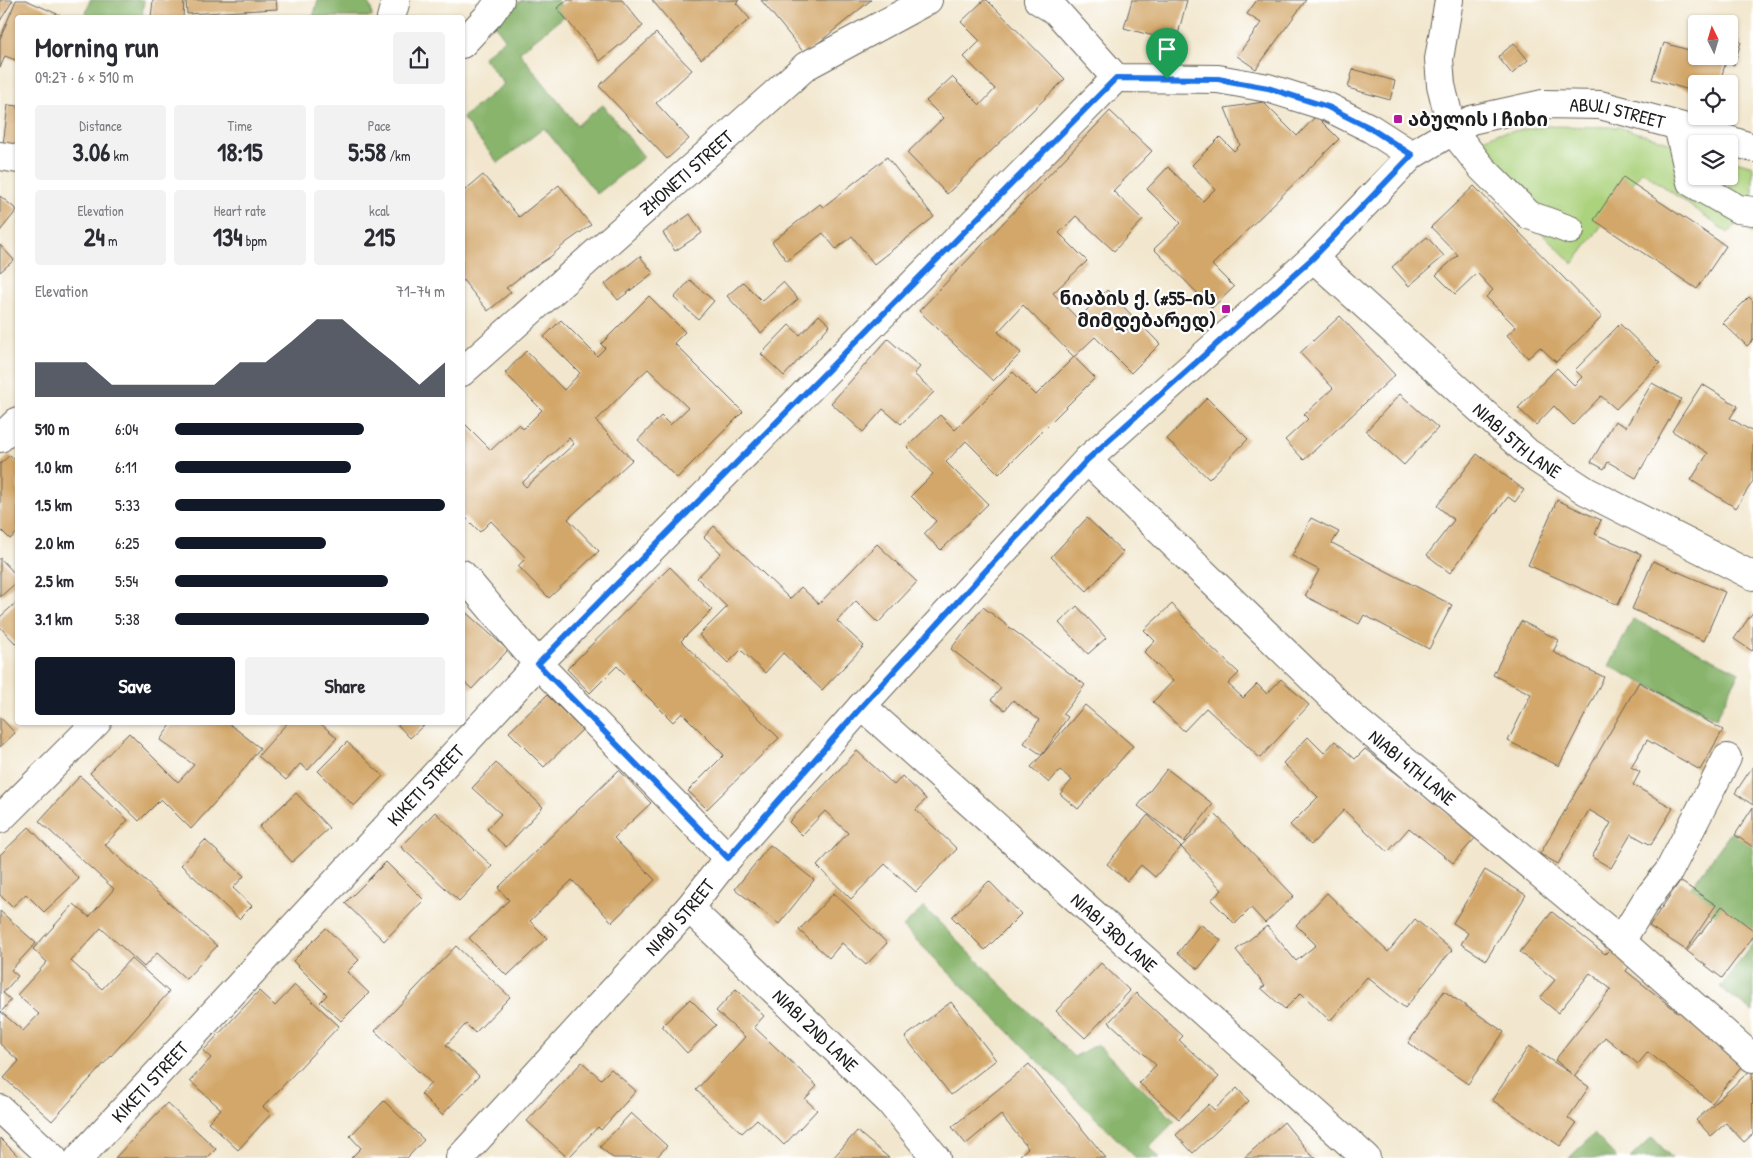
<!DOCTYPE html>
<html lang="en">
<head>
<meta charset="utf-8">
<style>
  body { margin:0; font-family:"Patrick Hand","Noto Sans Georgian",sans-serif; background:#f2f2f3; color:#2b2b33; height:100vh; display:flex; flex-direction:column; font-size:19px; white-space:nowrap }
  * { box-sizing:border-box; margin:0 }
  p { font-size:16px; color:#7c7c81 }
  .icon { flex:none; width:28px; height:28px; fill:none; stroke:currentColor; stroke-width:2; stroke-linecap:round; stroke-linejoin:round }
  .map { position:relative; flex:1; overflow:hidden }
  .panel { position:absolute; left:15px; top:15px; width:450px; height:710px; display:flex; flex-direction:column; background:#fff; border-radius:5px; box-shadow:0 1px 4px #0004 }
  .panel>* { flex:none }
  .needle { width:32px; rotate:355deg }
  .tools { position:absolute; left:1688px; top:15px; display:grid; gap:10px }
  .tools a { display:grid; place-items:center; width:50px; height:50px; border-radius:5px; background:#fff; box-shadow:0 1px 4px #0004; font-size:25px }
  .pin { position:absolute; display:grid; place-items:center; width:42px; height:42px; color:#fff; margin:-51px -21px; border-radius:50% 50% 50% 0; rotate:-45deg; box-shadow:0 0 5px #0007 }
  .pin .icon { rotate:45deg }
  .round { display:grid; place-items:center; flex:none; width:52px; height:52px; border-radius:5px; background:#f2f2f3 }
  .overview { display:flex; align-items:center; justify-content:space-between; height:85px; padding:0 20px }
  h1 { font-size:28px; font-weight:800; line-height:38px }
  .figures { display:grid; grid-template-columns:repeat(3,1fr); gap:8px; height:85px; padding:5px 20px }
  .figures div { display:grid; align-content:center; border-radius:5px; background:#f2f2f3; text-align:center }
  .figures b { font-size:25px; font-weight:800 }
  .figures small { font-size:14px; font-weight:400 }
  .figures p { font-size:14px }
  .chart { height:140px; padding:10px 20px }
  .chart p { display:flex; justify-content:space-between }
  .chart svg { width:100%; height:90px; margin-top:5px; fill:#111827; opacity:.7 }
  .primary-button { display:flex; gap:10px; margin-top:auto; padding:10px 20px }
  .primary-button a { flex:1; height:58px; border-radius:5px; background:#111827; color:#fff; font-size:20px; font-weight:800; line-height:58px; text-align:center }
  .primary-button a+a { background:#f2f2f3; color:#2b2b33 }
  ul { padding:0 20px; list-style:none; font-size:16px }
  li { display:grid; grid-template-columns:80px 60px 1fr; align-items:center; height:38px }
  li i { height:12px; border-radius:6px; background:#111827 }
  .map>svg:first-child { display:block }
  .green { fill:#abd27c; stroke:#64774c }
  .forest { fill:#88b46c; stroke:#526844 }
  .building { fill:#d3a76a; fill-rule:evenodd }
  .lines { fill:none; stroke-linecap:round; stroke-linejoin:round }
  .minor-casing { stroke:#67635a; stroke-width:30 }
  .minor { stroke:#fff; stroke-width:28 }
  .route-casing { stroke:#fff; stroke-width:10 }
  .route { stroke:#1a73e8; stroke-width:6 }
  .poi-dot { fill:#b5179e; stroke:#fff; stroke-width:2 }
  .labels { text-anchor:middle; stroke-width:4.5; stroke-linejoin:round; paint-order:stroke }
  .street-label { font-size:19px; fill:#1c1c1c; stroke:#fff }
  .poi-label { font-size:19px; font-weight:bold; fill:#1c1c1c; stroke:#fff; text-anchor:start }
</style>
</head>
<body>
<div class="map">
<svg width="1753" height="1158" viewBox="0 0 1753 1158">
  <rect width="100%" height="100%" fill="#fff"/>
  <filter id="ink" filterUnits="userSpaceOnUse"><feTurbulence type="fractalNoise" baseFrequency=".02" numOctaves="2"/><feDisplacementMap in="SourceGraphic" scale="10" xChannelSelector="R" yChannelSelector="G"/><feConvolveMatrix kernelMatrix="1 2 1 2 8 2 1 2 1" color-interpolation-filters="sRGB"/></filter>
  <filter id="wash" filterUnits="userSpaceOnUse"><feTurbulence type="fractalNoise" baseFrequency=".0096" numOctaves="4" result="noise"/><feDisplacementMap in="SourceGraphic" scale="20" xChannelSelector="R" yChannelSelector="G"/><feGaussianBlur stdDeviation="1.12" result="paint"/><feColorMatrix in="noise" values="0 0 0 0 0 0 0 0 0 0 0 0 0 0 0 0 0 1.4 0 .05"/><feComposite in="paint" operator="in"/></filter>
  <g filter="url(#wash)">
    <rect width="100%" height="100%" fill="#f2e7ce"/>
    <polygon class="green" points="1547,126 1618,127 1696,150 1696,176 1729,176 1729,159 1753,166 1753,235 1739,222 1728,233 1642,171 1573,264 1458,149 1498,133"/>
    <g class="forest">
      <polygon points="90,0 144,0 142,17 85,17"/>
      <polygon points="318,0 366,0 371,8 372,17 313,17"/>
      <polygon points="522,0 557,0 567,14 519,52 577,125 603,105 644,157 597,194 544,128 498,163 463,119 463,117 504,84 483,57 505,39 493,23"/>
      <polygon points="1633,619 1739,672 1716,719 1609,666"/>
      <polygon points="1732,831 1753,846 1753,1012 1720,988 1753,943 1686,894"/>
      <polygon points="924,907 1074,1057 1097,1044 1175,1121 1149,1147 1160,1158 1136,1158 903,927"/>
      <polygon points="1594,1134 1617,1158 1569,1158"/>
      <polygon points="1652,1137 1672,1158 1630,1158"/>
    </g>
    <g id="blocks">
      <g class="building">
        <polygon points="0,0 13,0 0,21"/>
        <polygon points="16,0 26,0 66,18 18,18 18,61 5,56 0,68 0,39"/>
        <polygon points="153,0 184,0 183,18 151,18"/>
        <polygon points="186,0 276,0 277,9 187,14"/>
        <polygon points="568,0 622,0 643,26 600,61 557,8"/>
        <polygon points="652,0 739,0 736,3 750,19 701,59"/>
        <polygon points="761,0 871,0 805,54"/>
        <polygon points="984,0 987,0 1065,79 947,194 907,153 943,118 926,101 952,77 980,105 995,89 964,57 980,41 961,22"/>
        <polygon points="1132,0 1187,0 1176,42 1124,28"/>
        <polygon points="1257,0 1306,0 1256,69 1237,56 1261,23 1247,14"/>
        <polygon points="656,33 692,70 656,103 689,139 667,159 599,86"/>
        <polygon points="1729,38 1741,42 1734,65 1726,62 1719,84 1696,84 1696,92 1652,79 1664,43 1696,52 1696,56 1729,56"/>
        <polygon points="1514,43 1528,60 1512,74 1498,57"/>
        <polygon points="1353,69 1395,81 1390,100 1348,88"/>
        <polygon points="1263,102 1297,136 1316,116 1339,139 1212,265 1234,287 1212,308 1154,249 1181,223 1147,189 1168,167 1203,201 1215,189 1192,165 1220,137 1234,151 1240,145 1225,108"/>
        <polygon points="8,105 18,106 18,147 3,145"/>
        <polygon points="1110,111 1152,151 1113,191 1143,220 1114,251 1076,216 1059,233 1087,261 1053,293 1078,319 1107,290 1160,344 1131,373 1095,337 1074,357 1023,305 998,332 1021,353 993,381 919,311"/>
        <polygon points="887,157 934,217 874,264 852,236 836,249 823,233 787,261 772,242 820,204 823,207"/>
        <polygon points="483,175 519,217 559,185 591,225 567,242 550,257 527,272 506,288 511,292 488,311 462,279 462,187 465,190"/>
        <polygon points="1623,177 1726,246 1697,289 1594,220"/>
        <polygon points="1474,186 1602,317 1556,362 1540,347 1528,358 1507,335 1516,327 1486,297 1493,290 1477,273 1455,294 1436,275 1458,255 1431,227"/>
        <polygon points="0,196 17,210 0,231"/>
        <polygon points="690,214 702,233 675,251 663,233"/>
        <polygon points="1427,237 1444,256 1409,286 1392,267"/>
        <polygon points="0,245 14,260 0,272"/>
        <polygon points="640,256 653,273 618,300 605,284"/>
        <polygon points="690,280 714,301 698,319 674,298"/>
        <polygon points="743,282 762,301 783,282 798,299 761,333 727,296"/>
        <path d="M649 296 685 332 674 343 743 412 677 478 638 440 661 416 670 425 688 408 648 369 637 379 596 421 632 460 568 519 599 551 549 598 518 566 526 558 491 521 480 532 464 516 462 518V421L491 450 519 424 523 429 542 410 505 373 526 351 564 390 580 373 544 337 561 320 597 356 605 348 601 344ZM569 438 574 444 526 487 522 483Z"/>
        <polygon points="1749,297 1753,301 1753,340 1747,346 1723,323"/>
        <polygon points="819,315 830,325 784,376 761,354 789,325 800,335"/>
        <polygon points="1340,316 1395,375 1304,460 1285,440 1308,419 1304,415 1333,388 1300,353"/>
        <polygon points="1620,324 1660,363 1616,409 1601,396 1573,425 1554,406 1536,425 1518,408 1557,368 1574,385 1582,377 1575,370"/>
        <polygon points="888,339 920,367 914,374 934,392 901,424 883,409 863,432 831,403"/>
        <polygon points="1074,357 1095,378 999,474 966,441 946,462 988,504 941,550 924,534 936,521 911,496 933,474 907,447 940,415 955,430 1013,372 1036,395"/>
        <polygon points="1652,383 1681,399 1636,478 1608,462 1604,469 1591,462 1615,421 1626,427"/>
        <polygon points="1702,384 1738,406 1730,418 1753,432 1753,481 1736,508 1691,480 1708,453 1672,431"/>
        <polygon points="1400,394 1438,428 1404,465 1366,431"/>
        <polygon points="1207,398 1248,439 1209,479 1167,439"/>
        <polygon points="1477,454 1524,490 1515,502 1508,497 1450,573 1427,555 1454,520 1437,506"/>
        <polygon points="10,455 18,463 18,532 10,539 0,529 0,464"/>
        <polygon points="1557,500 1601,520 1595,534 1641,554 1618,605 1528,565"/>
        <polygon points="1087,518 1123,552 1087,591 1051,557"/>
        <polygon points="1311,518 1339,532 1332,543 1452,605 1429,649 1364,615 1359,624 1305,596 1319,570 1292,556"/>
        <polygon points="714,526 790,599 801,587 819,604 877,544 917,582 878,623 856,601 837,621 864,646 822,690 783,653 765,673 741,650 728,663 699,635 727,607 697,578 721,553 704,537"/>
        <polygon points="0,558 18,577 18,581 0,597"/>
        <polygon points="1653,561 1725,592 1704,641 1632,609"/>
        <polygon points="670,567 712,610 681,641 779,738 707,809 688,791 724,755 682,713 673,722 617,666 590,693 567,669"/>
        <polygon points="18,601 18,646 0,627 0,617"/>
        <polygon points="1172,604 1208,644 1239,673 1228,684 1243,698 1257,684 1267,694 1281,679 1309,705 1260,758 1206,708 1184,731 1153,702 1173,681 1144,652 1155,641 1144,630"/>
        <polygon points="1077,606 1106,638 1088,654 1059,623"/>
        <polygon points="983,607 1085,685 1063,714 1068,717 1042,755 1085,705 1133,746 1078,809 1060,794 1072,780 1060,770 1049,783 1031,767 1042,755 1024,743 1039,720 1013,700 1005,710 991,700 1001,688 951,649"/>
        <polygon points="462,609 508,650 472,689 462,680"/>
        <polygon points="1753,612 1753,650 1752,651 1734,639"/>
        <polygon points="1521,621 1559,640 1553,652 1604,677 1559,766 1508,741 1531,694 1493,675"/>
        <polygon points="1639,682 1723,730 1700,770 1647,740 1631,767 1640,772 1633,785 1673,808 1651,845 1631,834 1611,868 1592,857 1611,823 1589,810 1558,864 1540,854"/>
        <polygon points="547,695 582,730 544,767 509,732"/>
        <polygon points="0,717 15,733 0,747"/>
        <polygon points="173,722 227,722 260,748 236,779 191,829 161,799 139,821 90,773 129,733 178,782 194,765 160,740"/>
        <polygon points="288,722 319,722 337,738 308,770 300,764 286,780 258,756"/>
        <polygon points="395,722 427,722 410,738"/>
        <polygon points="1308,737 1324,753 1335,741 1355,759 1365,749 1477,836 1453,863 1409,828 1388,852 1344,810 1311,845 1290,825 1318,797 1283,763"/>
        <polygon points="347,742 383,776 354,806 318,771"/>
        <polygon points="857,751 894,785 902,776 926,799 916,810 957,849 916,892 885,864 851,899 817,866 848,833 825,811 802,835 789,822"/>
        <polygon points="496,763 543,807 506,847 487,829 501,814 472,788"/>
        <polygon points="1753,766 1753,805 1735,793"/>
        <polygon points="1167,769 1213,804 1184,842 1138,806"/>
        <polygon points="619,770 651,803 614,838 655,880 612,922 572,880 530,921 547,938 507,976 469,938 509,900 498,888"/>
        <polygon points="80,776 128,820 105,845 217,946 186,979 157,953 144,967 101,928 71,961 102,989 131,958 169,992 52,1121 4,1078 19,1061 0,1044 0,911 36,943 11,970 18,976 3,993 11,1000 1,1012 23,1031 39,1014 17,995 47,962 33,949 74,904 89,917 114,889 39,821"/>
        <polygon points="296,793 329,828 292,862 259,827"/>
        <polygon points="1753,807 1753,847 1735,835"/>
        <polygon points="435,812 492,866 459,901 401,847"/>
        <polygon points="1215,814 1294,896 1265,923 1251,908 1235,924 1211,900 1222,890 1181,847"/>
        <polygon points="1148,815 1181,847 1155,877 1141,865 1127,881 1107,864"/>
        <polygon points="29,827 79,879 44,912 26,894 12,907 0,895 0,855"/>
        <polygon points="205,840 244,876 233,888 252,906 239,919 181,865"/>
        <polygon points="770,845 814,880 779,924 735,889"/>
        <polygon points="386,862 424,900 384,941 345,903"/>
        <polygon points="1485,870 1526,895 1486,960 1461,944 1468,933 1453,923"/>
        <polygon points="989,881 1021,914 985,950 952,917"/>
        <polygon points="1680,881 1716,905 1686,950 1649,926"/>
        <polygon points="834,893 887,943 866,965 842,943 829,958 799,930"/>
        <polygon points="1327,893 1388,952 1415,919 1452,950 1405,1008 1367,977 1330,1021 1301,993 1285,1009 1261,988 1265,986 1236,950 1267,926 1296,961 1316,945 1296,925"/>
        <polygon points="1722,906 1753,930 1753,937 1722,978 1687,951"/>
        <polygon points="1552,912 1605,954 1610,949 1630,965 1626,971 1679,1013 1684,1007 1748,1058 1712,1103 1648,1052 1638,1064 1605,1037 1574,1076 1589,1087 1568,1118 1576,1124 1560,1146 1492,1100 1529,1046 1572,1074 1555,1060 1611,989 1590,973 1558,1013 1540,998 1555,980 1520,952"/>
        <polygon points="1200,924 1221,940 1198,969 1178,953"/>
        <polygon points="326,928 359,960 347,972 369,993 341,1021 320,1002 327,995 293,961"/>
        <polygon points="456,946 510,997 475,1033 466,1024 446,1045 479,1076 442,1115 421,1094 431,1083 375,1031"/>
        <polygon points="1101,963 1130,991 1085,1038 1056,1011"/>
        <polygon points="295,985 339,1026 263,1107 271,1114 238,1150 208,1122 221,1109 190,1081 211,1058 203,1051 259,991 275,1006"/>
        <polygon points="736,989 764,1016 754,1027 817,1086 805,1099 817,1110 784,1145 757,1119 742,1133 696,1090 745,1037 716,1011"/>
        <polygon points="1444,991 1504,1032 1468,1084 1408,1043"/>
        <polygon points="1136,993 1183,1036 1179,1040 1219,1077 1179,1119 1139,1083 1156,1065 1109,1022"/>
        <polygon points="690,999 716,1025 687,1053 662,1026"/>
        <polygon points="951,1002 996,1060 951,1095 905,1037"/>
        <polygon points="582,1062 601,1079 611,1069 636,1091 601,1130 598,1127 568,1158 527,1121"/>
        <polygon points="1029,1064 1070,1114 1106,1158 1022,1158 1020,1155 1028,1148 1001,1115 966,1144 952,1127"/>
        <polygon points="1752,1069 1753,1134 1744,1142 1726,1123 1711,1136 1696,1120"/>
        <polygon points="1237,1088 1249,1101 1193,1153 1176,1135 1209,1104 1214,1110"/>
        <polygon points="384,1101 424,1140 407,1158 351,1158 361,1148 350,1136"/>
        <polygon points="167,1103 216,1149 207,1158 115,1158"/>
        <polygon points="631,1113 667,1146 656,1158 613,1158 600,1147"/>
        <polygon points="1284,1122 1311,1155 1317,1158 1244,1158"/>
        <polygon points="857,1131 889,1158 833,1158"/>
        <polygon points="0,1138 20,1158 0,1158"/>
      </g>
    </g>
  </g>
  <g filter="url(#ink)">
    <use href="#blocks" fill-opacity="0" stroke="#67635a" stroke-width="1"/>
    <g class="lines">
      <defs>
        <g id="minor">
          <polyline points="1038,0 1056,11 1116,78 1218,79 1268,88 1328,107 1370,128 1412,155"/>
          <polyline points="1449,0 1439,59 1441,85 1452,130 1482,168 1529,215 1570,230"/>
          <polyline points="391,18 396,0"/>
          <polyline points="462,44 491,13 500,0"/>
          <polyline points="1678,126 1691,182 1738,209 1753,211"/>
          <polyline points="0,156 18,159"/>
          <path id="s1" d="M1313 258 1528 453 1586 491 1753 576"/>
          <path id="s2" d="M462 372 806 66 928 0"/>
          <polyline points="0,438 18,421"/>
          <path id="s3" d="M1087 460 1352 717 1621 941 1753 1058"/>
          <polyline points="462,574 538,664 728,858"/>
          <path id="s4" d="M862 706 1366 1158"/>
          <polyline points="0,819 97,722"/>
          <path id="s5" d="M689 908 890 1102 936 1158"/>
          <polyline points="1621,941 1645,902 1669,871 1727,758"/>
          <polyline points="0,1109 53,1158"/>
          <path id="s6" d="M79 1158 538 664 1116 78"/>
          <path id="s7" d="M460 1158 689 908 728 858 862 706 1087 460 1313 258 1412 155 1471 120 1543 104 1600 105 1717 136 1753 148"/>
        </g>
      </defs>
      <use href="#minor" class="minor-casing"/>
      <use href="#minor" class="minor"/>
    </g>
  </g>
  <g class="lines" filter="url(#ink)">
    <defs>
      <polygon id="route" points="1116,78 1218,79 1268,88 1328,107 1370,128 1412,155 1313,258 1087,460 862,706 728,858 538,664"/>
    </defs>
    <use href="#route" class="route-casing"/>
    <use href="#route" class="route"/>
  </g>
  <g class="poi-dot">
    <rect x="1393" y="114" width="10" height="10" rx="2.5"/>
    <rect x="1221" y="304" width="10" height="10" rx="2.5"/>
  </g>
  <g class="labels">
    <g class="street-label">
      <text dy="7" stroke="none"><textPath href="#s7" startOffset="1602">ABULI STREET</textPath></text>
      <text dy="7" stroke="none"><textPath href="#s2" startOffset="300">ZHONETI STREET</textPath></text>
      <text dy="7" stroke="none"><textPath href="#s1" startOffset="274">NIABI 5TH LANE</textPath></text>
      <text dy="7" stroke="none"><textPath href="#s3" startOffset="448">NIABI 4TH LANE</textPath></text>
      <text dy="7" stroke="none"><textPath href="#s6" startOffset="509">KIKETI STREET</textPath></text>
      <text dy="7" stroke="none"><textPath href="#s7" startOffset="326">NIABI STREET</textPath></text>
      <text dy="7" stroke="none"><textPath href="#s4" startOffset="339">NIABI 3RD LANE</textPath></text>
      <text dy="7" stroke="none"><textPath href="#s5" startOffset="176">NIABI 2ND LANE</textPath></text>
      <text dy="7" stroke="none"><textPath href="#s6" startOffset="104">KIKETI STREET</textPath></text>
    </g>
    <g class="poi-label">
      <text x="1408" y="126">აბულის I ჩიხი</text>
      <text x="1216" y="305" text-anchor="end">ნიაბის ქ. (#55-ის<tspan x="1216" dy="22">მიმდებარედ)</tspan></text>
    </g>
  </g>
</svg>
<div class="tools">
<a><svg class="needle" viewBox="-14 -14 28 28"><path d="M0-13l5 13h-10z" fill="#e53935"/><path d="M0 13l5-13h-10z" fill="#7c7c81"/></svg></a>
<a><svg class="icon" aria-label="locate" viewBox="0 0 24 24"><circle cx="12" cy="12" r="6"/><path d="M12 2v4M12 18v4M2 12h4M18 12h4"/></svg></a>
<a><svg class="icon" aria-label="layers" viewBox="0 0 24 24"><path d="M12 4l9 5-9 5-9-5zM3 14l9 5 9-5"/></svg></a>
</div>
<div class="pin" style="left:1167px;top:79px;background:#1e9e55"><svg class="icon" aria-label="arrive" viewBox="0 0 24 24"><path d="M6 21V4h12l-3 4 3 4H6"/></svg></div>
<section class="panel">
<div class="overview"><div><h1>Morning run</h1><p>09:27 · 6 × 510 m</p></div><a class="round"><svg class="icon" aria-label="share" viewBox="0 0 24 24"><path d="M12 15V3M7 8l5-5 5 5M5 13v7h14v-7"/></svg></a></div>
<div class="figures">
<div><p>Distance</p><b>3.06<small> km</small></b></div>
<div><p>Time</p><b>18:15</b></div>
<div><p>Pace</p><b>5:58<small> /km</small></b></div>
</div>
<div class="figures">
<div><p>Elevation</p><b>24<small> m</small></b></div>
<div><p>Heart rate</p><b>134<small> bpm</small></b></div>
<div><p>kcal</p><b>215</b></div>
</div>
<div class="chart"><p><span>Elevation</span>71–74 m</p>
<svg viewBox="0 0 160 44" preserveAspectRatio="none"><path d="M0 44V27L10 27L20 27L30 38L40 38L50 38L60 38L70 38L80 27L90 27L100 17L110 6L120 6L130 17L140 27L150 38L160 27V44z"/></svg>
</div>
<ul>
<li><b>510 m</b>6:04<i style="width:70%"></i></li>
<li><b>1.0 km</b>6:11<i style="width:65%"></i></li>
<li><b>1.5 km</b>5:33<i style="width:100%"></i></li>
<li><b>2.0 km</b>6:25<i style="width:56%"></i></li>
<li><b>2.5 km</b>5:54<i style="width:79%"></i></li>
<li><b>3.1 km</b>5:38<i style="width:94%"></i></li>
</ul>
<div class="primary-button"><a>Save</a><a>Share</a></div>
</section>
</div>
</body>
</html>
